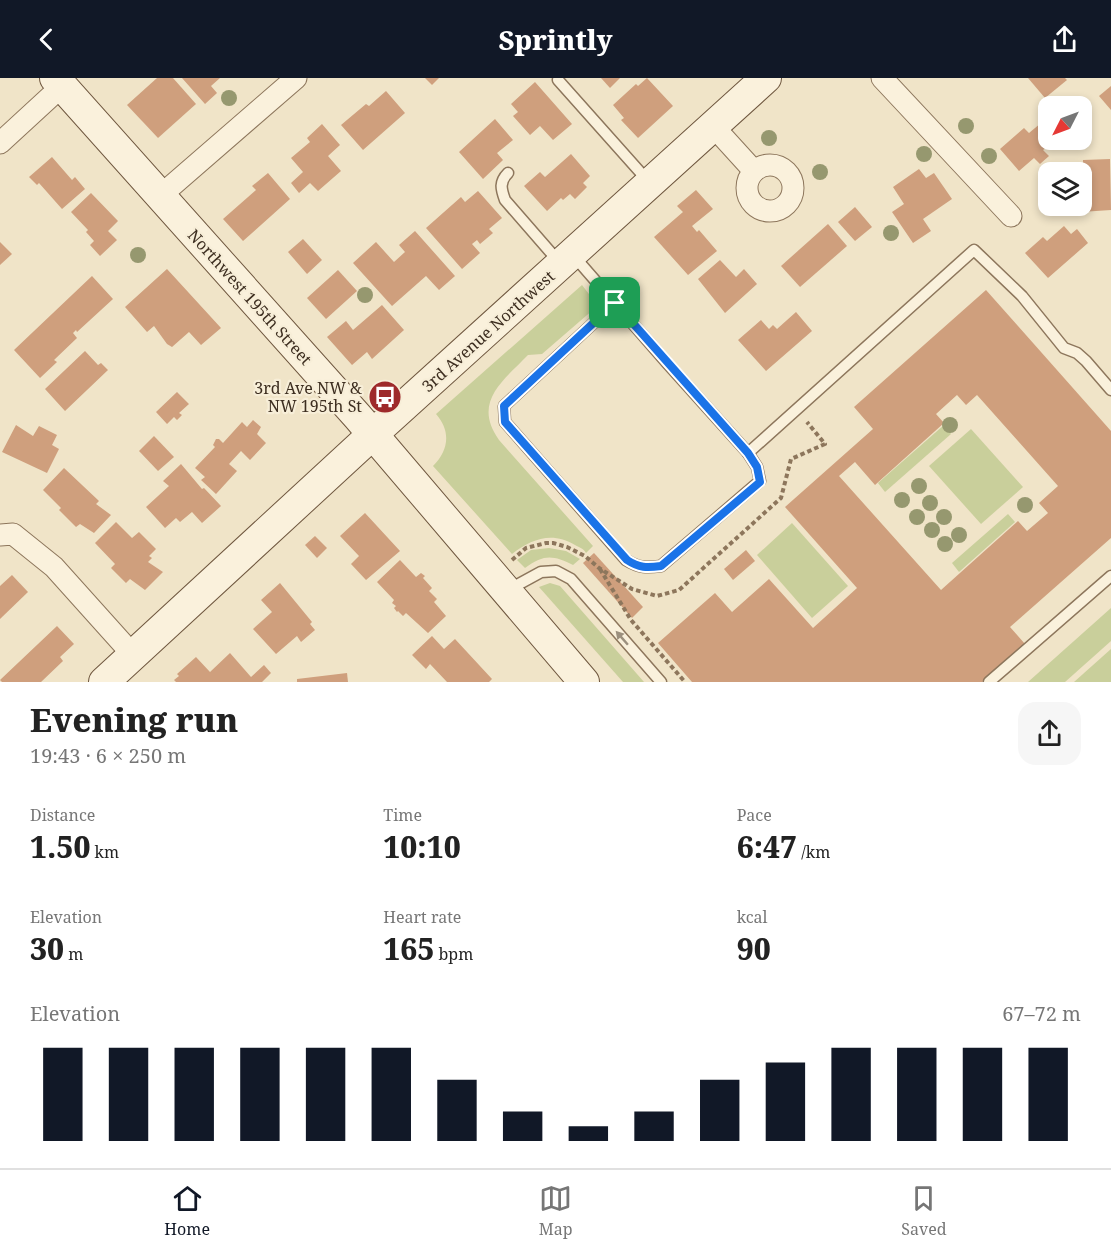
<!DOCTYPE html>
<html lang="en">
<head>
<meta charset="utf-8">
<style>
  body { margin:0; font-family:"Noto Serif",serif; background:#f6f6f6; color:#222; height:100vh; display:flex; flex-direction:column; font-size:22px; white-space:nowrap }
  * { box-sizing:border-box; margin:0 }
  p { font-size:20px; color:#767676 }
  .icon { flex:none; width:33px; height:33px; fill:none; stroke:currentColor; stroke-width:2; stroke-linecap:round; stroke-linejoin:round }
  .map { position:relative; height:604px; overflow:hidden }
  .panel { display:flex; flex-direction:column; background:#fff; flex:1 }
  .panel>* { flex:none }
  .needle { width:39px; rotate:228deg }
  .tools { position:absolute; left:1038px; top:18px; display:grid; gap:12px }
  .tools a { display:grid; place-items:center; width:54px; height:54px; border-radius:12px; background:#fff; box-shadow:0 3px 9px #0003; font-size:30px }
  .pin { position:absolute; display:grid; place-items:center; width:51px; height:51px; color:#fff; margin:-26px; border-radius:12px; box-shadow:0 3px 9px #0006 }
  .round { display:grid; place-items:center; flex:none; width:63px; height:63px; border-radius:18px; background:#f6f6f6 }
  .headline { display:flex; align-items:center; justify-content:space-between; height:102px; padding:0 30px }
  h1 { font-size:33px; font-weight:800; line-height:45px }
  .stats { display:grid; grid-template-columns:repeat(3,1fr); gap:9px; height:102px; padding:6px 30px }
  .stats div { display:grid; align-content:center }
  .stats b { font-size:30px; font-weight:800 }
  .stats small { font-size:16px; font-weight:400 }
  .stats p { font-size:16px }
  .chart { height:168px; padding:12px 30px }
  .chart p { display:flex; justify-content:space-between }
  .chart svg { width:100%; height:108px; margin-top:6px; stroke:#111827; stroke-width:6 }
  header { display:flex; justify-content:space-between; align-items:center; height:78px; padding:0 30px; background:#111827; color:#fff; font-size:27px; font-weight:800 }
  .dock { display:flex; justify-content:space-around; align-items:center; height:84px; border-top:2px solid #e0e0e0; background:#fff; font-size:16px; color:#767676 }
  .dock a { display:grid; justify-items:center; gap:3px }
  .dock .selected { color:#111827 }
  .map>svg:first-child { display:block }
  .green { fill:#c9cf9b }
  .building { fill:#cf9f7d; fill-rule:evenodd }
  .lines { fill:none; stroke-linecap:round; stroke-linejoin:round }
  .lane-casing { stroke:#8d765c; stroke-width:13 }
  .street-casing { stroke:#8d765c; stroke-width:23 }
  .secondary-casing { stroke:#6f573f; stroke-width:32 }
  .path { stroke:#8d765c; stroke-width:4; stroke-dasharray:4.5 3; stroke-linecap:butt }
  .lane { stroke:#faf1dc; stroke-width:10 }
  .street { stroke:#faf1dc; stroke-width:21 }
  .secondary { stroke:#faf1dc; stroke-width:30 }
  .tree { fill:#96986f }
  .oneway { fill:#9c907e }
  .route-casing { stroke:#fff; stroke-width:12 }
  .route { stroke:#1a73e8; stroke-width:8 }
  .labels { text-anchor:middle; stroke-width:4.5; stroke-linejoin:round; paint-order:stroke }
  .street-label { font-size:16px; fill:#3d2e20; stroke:#f7eed8 }
  .poi-label { font-size:16px; fill:#3d2e20; stroke:#f7eed8; text-anchor:end }
</style>
</head>
<body>
<header><svg class="icon" aria-label="back" viewBox="0 0 24 24"><path d="M15 5l-7 7 7 7"/></svg>Sprintly<svg class="icon" aria-label="share" viewBox="0 0 24 24"><path d="M12 15V3M7 8l5-5 5 5M5 13v7h14v-7"/></svg></header>
<div class="map">
<svg width="1111" height="604" viewBox="0 0 1111 604">
  <rect width="100%" height="100%" fill="#f0e4c8"/>
  <g class="green">
    <path d="M582 207 592 220 594 231 542 276 528 277C503 303 472 324 499 362L593 468 586 475C583 470 580 470 575 467 552 453 531 461 512 476L433 388C449 372 451 353 436 336Z"/>
    <polygon points="944,347 951,356 885,414 878,405"/>
    <polygon points="971,351 1023,409 981,446 929,388"/>
    <polygon points="1008,436 1015,444 959,494 952,485"/>
    <polygon points="792,445 848,508 812,540 757,477"/>
    <path d="M549 470 566 473 580 481 573 487C553 477 544 476 525 490L517 482 531 472Z"/>
    <polygon points="550,505 560,508 644,604 623,604 539,509"/>
    <polygon points="1111,530 1111,563 1065,604 1028,604"/>
    <polygon points="1111,571 1111,604 1074,604"/>
  </g>
  <g class="building">
    <polygon points="157,0 173,0 196,26 158,60 127,27"/>
    <polygon points="182,0 220,0 211,8 217,15 205,26"/>
    <polygon points="425,0 439,0 432,7"/>
    <polygon points="601,0 620,0 610,10"/>
    <polygon points="647,0 673,28 638,60 621,42 624,40 613,27 636,6 638,8"/>
    <polygon points="1028,0 1065,0 1067,2 1045,20"/>
    <polygon points="535,4 572,46 553,62 540,48 530,57 513,38 518,34 511,26"/>
    <polygon points="1111,8 1111,32 1099,18"/>
    <polygon points="386,13 405,35 363,72 341,47 366,26 369,28"/>
    <polygon points="495,41 513,62 497,75 503,82 483,101 459,74"/>
    <polygon points="1041,45 1048,53 1048,62 1055,62 1043,72 1049,78 1040,86 1034,80 1019,93 1000,71 1024,50 1029,55"/>
    <polygon points="322,46 340,67 328,78 341,93 318,113 310,105 299,115 291,105 303,94 291,80 310,64 307,60"/>
    <polygon points="571,76 590,98 583,105 587,109 575,121 570,116 563,122 561,120 547,133 524,108 540,94 545,99"/>
    <polygon points="52,79 72,102 75,99 85,111 62,131 39,105 37,107 29,99"/>
    <polygon points="1110,81 1111,132 1066,135 1066,128 1082,128 1083,82"/>
    <polygon points="919,91 926,100 934,95 952,121 923,141 931,153 913,165 892,134 904,126 893,109"/>
    <polygon points="268,95 290,121 243,163 223,141 256,112 252,108"/>
    <polygon points="696,112 713,131 692,148 697,154 699,152 717,173 688,197 654,159 683,134 677,128"/>
    <polygon points="478,113 502,140 489,151 493,155 480,166 477,162 472,166 480,175 462,191 426,150 461,119 465,124"/>
    <polygon points="91,115 118,143 108,153 117,162 100,178 90,167 94,163 86,154 88,152 71,134"/>
    <polygon points="855,129 872,149 855,163 838,144"/>
    <polygon points="828,146 847,168 800,209 781,188"/>
    <polygon points="1064,148 1071,156 1077,151 1088,165 1048,200 1025,175 1043,159 1047,163"/>
    <polygon points="415,153 455,198 439,212 426,198 392,228 353,185 376,164 394,184 405,174 399,167"/>
    <polygon points="303,161 322,182 307,196 288,174"/>
    <polygon points="0,164 12,176 0,187"/>
    <polygon points="720,182 736,199 744,191 757,206 725,235 698,201"/>
    <polygon points="167,191 221,250 201,267 189,254 172,269 167,266 154,248 147,254 125,229"/>
    <polygon points="338,192 357,213 326,241 307,220"/>
    <polygon points="92,198 113,221 77,254 76,252 73,255 77,260 54,282 57,284 40,300 14,272"/>
    <path d="M986 212 1111 353V460L1010 549 1025 566 982 604H692L658 565 715 515 732 534 769 501 813 550 857 510 785 429 873 351 854 329ZM957 317 966 327 977 317 1058 408 1039 425 1048 435 1027 453 1018 443 941 512 839 398 855 384 875 407 944 345 936 336Z"/>
    <polygon points="382,227 404,252 372,281 367,274 352,287 327,259 346,243 353,252"/>
    <polygon points="796,234 812,253 766,293 738,262 761,242 769,251 773,247 777,251"/>
    <polygon points="85,273 98,287 101,285 108,292 65,333 45,311"/>
    <polygon points="177,314 189,326 179,335 182,337 177,342 174,339 167,346 156,334"/>
    <polygon points="253,342 261,349 257,356 266,365 250,382 241,373 229,386 237,393 216,416 201,402 205,399 195,390 215,369 213,367 216,361 219,361 223,365 242,344 247,349"/>
    <polygon points="16,347 33,358 39,348 57,357 52,367 59,371 47,395 2,374"/>
    <polygon points="154,358 174,379 158,393 139,373"/>
    <polygon points="181,386 202,411 204,410 221,428 202,445 192,434 180,444 176,440 165,450 146,429 169,408 163,403"/>
    <polygon points="64,390 99,423 96,426 111,437 94,455 80,446 76,449 59,432 61,430 43,412"/>
    <polygon points="365,435 400,473 366,502 351,486 359,478 340,458"/>
    <polygon points="116,444 132,460 139,454 156,471 149,478 152,480 148,484 163,494 145,512 130,501 126,505 111,490 115,486 95,465"/>
    <polygon points="315,458 327,470 317,480 305,467"/>
    <polygon points="746,472 755,483 733,502 724,491"/>
    <polygon points="594,475 643,529 632,540 583,485"/>
    <polygon points="400,482 416,499 421,495 425,498 423,500 432,510 429,513 437,521 434,524 446,538 428,555 406,535 403,538 398,533 397,534 394,530 396,528 392,525 394,522 377,504"/>
    <polygon points="12,497 28,514 0,541 0,508"/>
    <polygon points="280,505 312,544 310,546 315,552 301,564 297,558 276,576 253,551 272,534 261,522"/>
    <polygon points="57,548 74,566 60,579 63,583 41,604 2,604 0,602"/>
    <polygon points="432,558 444,571 455,561 492,601 489,604 447,604 430,586 426,591 412,577"/>
    <polygon points="230,575 251,599 264,587 271,595 262,604 176,604 174,602 179,598 177,596 196,579 210,594"/>
    <polygon points="347,595 348,604 297,604 297,601"/>
  </g>
  <g class="lines">
    <defs>
      <g id="lane">
        <polyline points="558,2 648,103"/>
        <path d="M508 95C499 104 501 111 505 122L559 184"/>
        <polyline points="573,177 667,285 748,375 974,172 1022,218 1064,270 1077,275 1086,283 1111,312"/>
        <path d="M615 225 504 328 505 344 626 482C639 490 647 490 661 488L760 403 757 389 748 375"/>
        <polyline points="508,512 541,494 556,493 571,501 661,604"/>
        <polyline points="989,604 1111,498"/>
      </g>
      <g id="street">
        <polyline points="882,0 1011,138"/>
        <polyline points="714,49 754,93"/>
        <polyline points="0,65 62,8"/>
        <circle cx="770" cy="110" r="23"/>
        <polyline points="160,118 296,0"/>
        <polyline points="0,457 13,456 54,489 133,577"/>
      </g>
      <g id="secondary">
        <polyline points="55,0 358,339 584,604"/>
        <polyline points="104,604 373,356 766,0"/>
      </g>
    </defs>
    <use href="#lane" class="lane-casing"/>
    <use href="#street" class="street-casing"/>
    <use href="#secondary" class="secondary-casing"/>
    <g class="path">
      <polyline points="512,482 526,470 546,465 553,465 567,469 585,478 599,490 632,511 657,518 679,512 781,420 791,381 825,366 807,344"/>
      <polyline points="600,491 631,542 685,604"/>
    </g>
    <use href="#lane" class="lane"/>
    <use href="#street" class="street"/>
    <use href="#secondary" class="secondary"/>
  </g>
  <g class="tree">
    <circle cx="229" cy="20" r="8"/>
    <circle cx="966" cy="48" r="8"/>
    <circle cx="769" cy="60" r="8"/>
    <circle cx="924" cy="76" r="8"/>
    <circle cx="989" cy="78" r="8"/>
    <circle cx="820" cy="94" r="8"/>
    <circle cx="891" cy="155" r="8"/>
    <circle cx="138" cy="177" r="8"/>
    <circle cx="365" cy="217" r="8"/>
    <circle cx="950" cy="347" r="8"/>
    <circle cx="919" cy="408" r="8"/>
    <circle cx="902" cy="422" r="8"/>
    <circle cx="930" cy="425" r="8"/>
    <circle cx="1025" cy="427" r="8"/>
    <circle cx="917" cy="439" r="8"/>
    <circle cx="944" cy="439" r="8"/>
    <circle cx="932" cy="452" r="8"/>
    <circle cx="959" cy="457" r="8"/>
    <circle cx="945" cy="466" r="8"/>
  </g>
  <defs><path id="oneway-solid" d="M-6-.8H1V-3.2L6.5 0L1 3.2V.8H-6Z" transform="scale(1.5)"/></defs>
  <use class="oneway" href="#oneway-solid" transform="translate(622 560) rotate(-131)"/>
  <g class="lines">
    <defs>
      <path id="route" d="M615 225 748 375 757 389 760 404 661 488C647 490 639 490 627 482L505 344 504 328Z"/>
    </defs>
    <use href="#route" class="route-casing"/>
    <use href="#route" class="route"/>
  </g>
  <defs>
    <symbol id="bus-disc" viewBox="-11 -11 22 22"><circle r="9.5" fill="#9e2a2b" stroke="#f7eed8"/><path d="M-5-6H5V4H4V6H2V4H-2V6H-4V4H-5ZM-3.5-4V0h7V-4ZM-3.5 1.2v1.5H-2V1.2ZM2 1.2v1.5H3.5V1.2Z" fill="#fff"/></symbol>
  </defs>
  <g fill-rule="evenodd">
    <use href="#bus-disc" x="366" y="300" width="38" height="38"/>
  </g>
  <g class="labels">
    <g class="street-label">
      <text transform="translate(250 219) rotate(48)" y="6">Northwest 195th Street</text>
      <text transform="translate(488 253) rotate(-42)" y="6">3rd Avenue Northwest</text>
    </g>
    <g class="poi-label">
      <text x="362" y="316">3rd Ave NW &amp;<tspan x="362" dy="18">NW 195th St</tspan></text>
    </g>
  </g>
</svg>
<div class="tools">
<a><svg class="needle" viewBox="-14 -14 28 28"><path d="M0-13l5 13h-10z" fill="#e53935"/><path d="M0 13l5-13h-10z" fill="#767676"/></svg></a>
<a><svg class="icon" aria-label="layers" viewBox="0 0 24 24"><path d="M12 4l9 5-9 5-9-5zM3 14l9 5 9-5"/></svg></a>
</div>
<div class="pin" style="left:615px;top:225px;background:#1e9e55"><svg class="icon" aria-label="arrive" viewBox="0 0 24 24"><path d="M6 21V4h12l-3 4 3 4H6"/></svg></div>
</div>
<section class="panel">
<div class="headline"><div><h1>Evening run</h1><p>19:43 · 6 × 250 m</p></div><a class="round"><svg class="icon" aria-label="share" viewBox="0 0 24 24"><path d="M12 15V3M7 8l5-5 5 5M5 13v7h14v-7"/></svg></a></div>
<div class="stats">
<div><p>Distance</p><b>1.50<small> km</small></b></div>
<div><p>Time</p><b>10:10</b></div>
<div><p>Pace</p><b>6:47<small> /km</small></b></div>
</div>
<div class="stats">
<div><p>Elevation</p><b>30<small> m</small></b></div>
<div><p>Heart rate</p><b>165<small> bpm</small></b></div>
<div><p>kcal</p><b>90</b></div>
</div>
<div class="chart"><p><span>Elevation</span>67–72 m</p>
<svg viewBox="0 0 160 44" preserveAspectRatio="none"><path d="M5 44V6M15 44V6M25 44V6M35 44V6M45 44V6M55 44V6M65 44V19M75 44V32M85 44V38M95 44V32M105 44V19M115 44V12M125 44V6M135 44V6M145 44V6M155 44V6"/></svg>
</div>
</section>
<nav class="dock">
<a class="selected"><svg class="icon" aria-label="home" viewBox="0 0 24 24"><path d="M3 11l9-7 9 7M6 9v11h12V9"/></svg>Home</a>
<a><svg class="icon" aria-label="map" viewBox="0 0 24 24"><path d="M3 6l6-2 6 2 6-2v14l-6 2-6-2-6 2zM9 4v14M15 6v14"/></svg>Map</a>
<a><svg class="icon" aria-label="saved" viewBox="0 0 24 24"><path d="M7 4h10v16l-5-4-5 4z"/></svg>Saved</a>
</nav>
</body>
</html>
